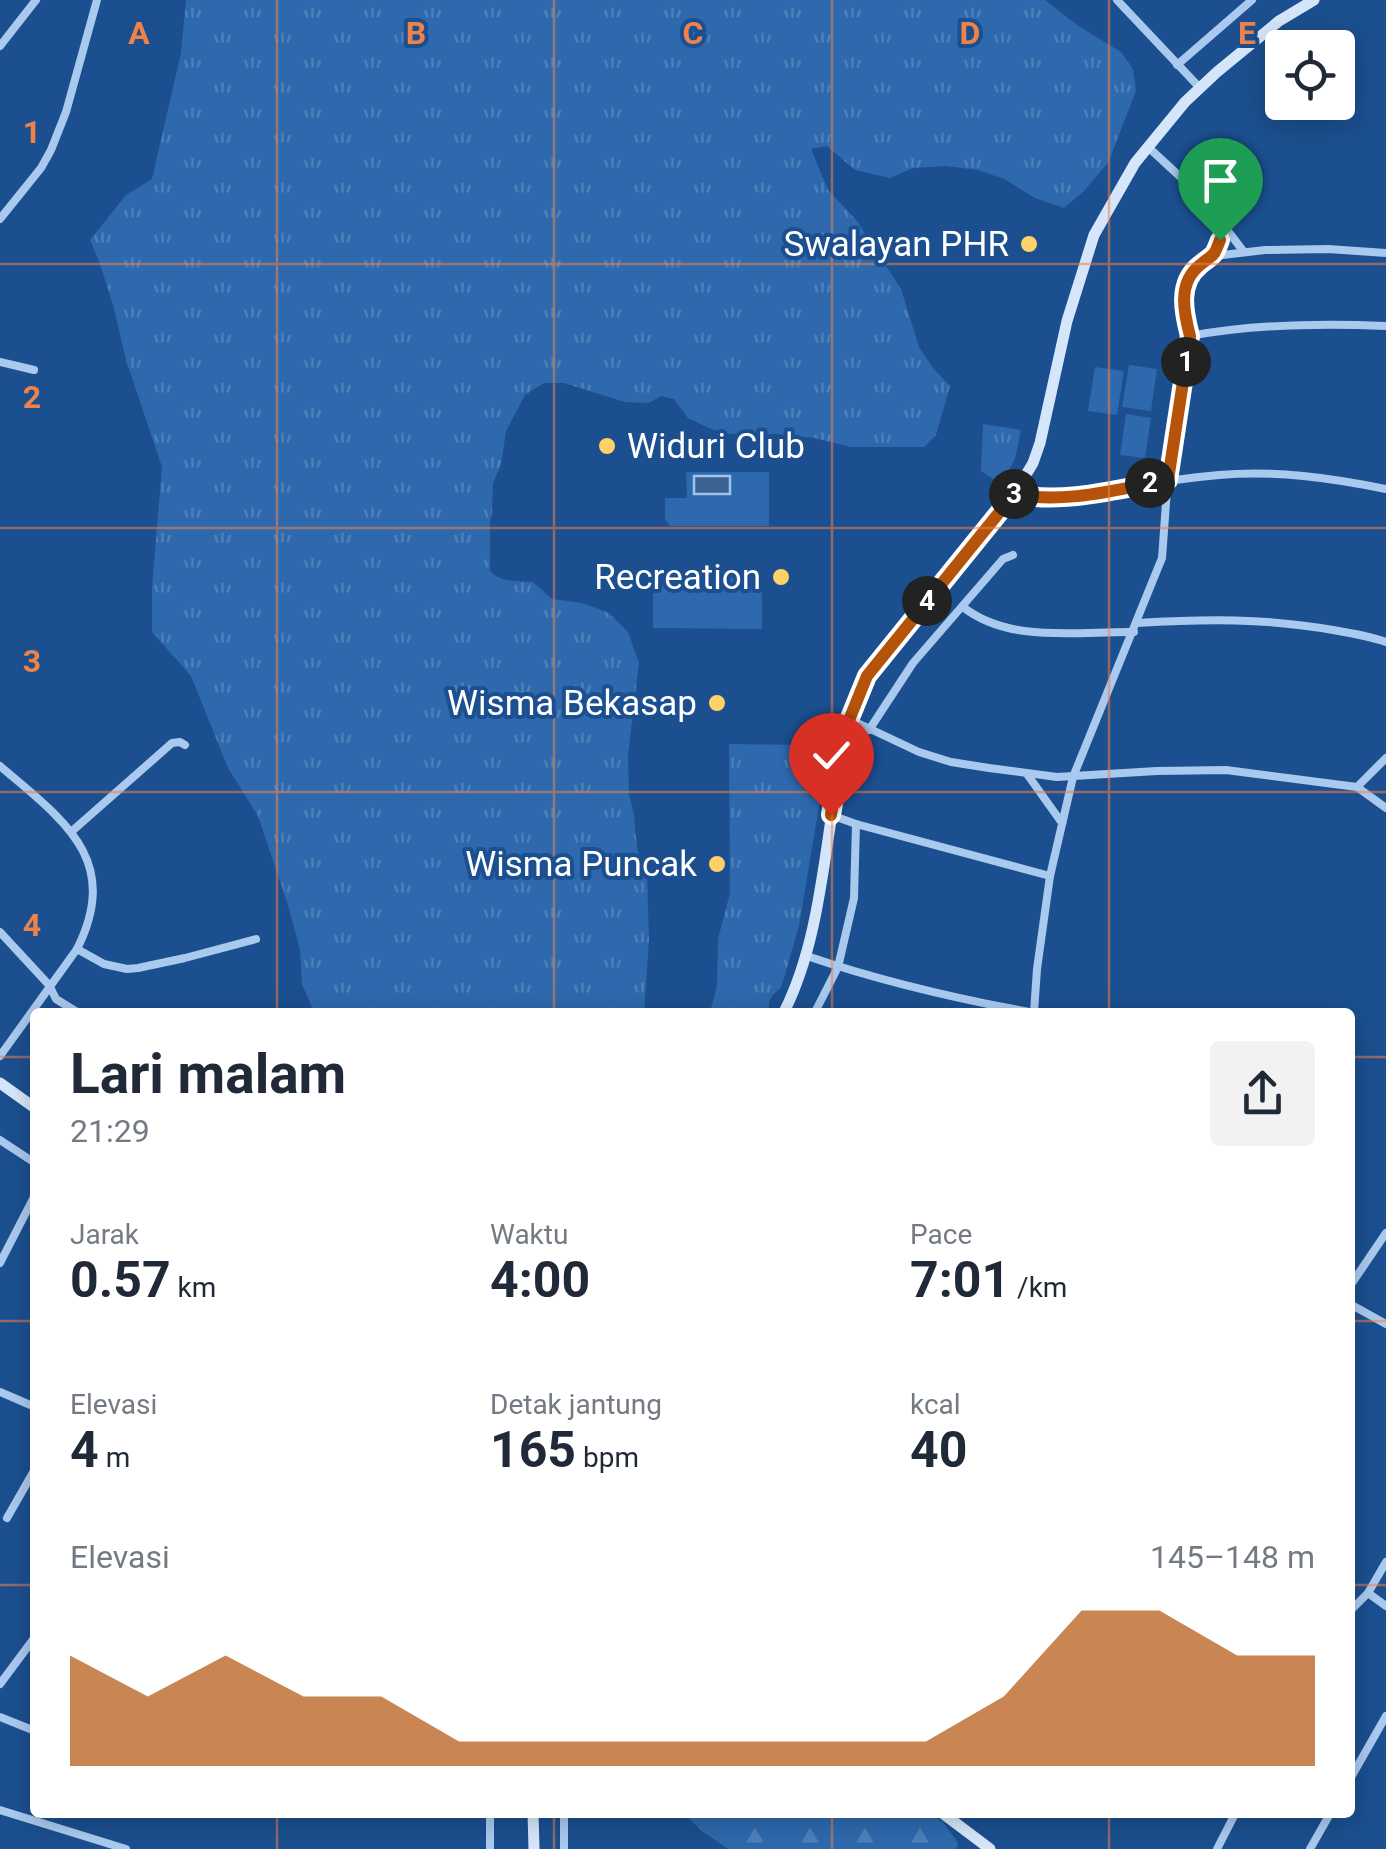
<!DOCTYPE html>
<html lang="id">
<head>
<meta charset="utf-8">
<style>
  body { margin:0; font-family:Roboto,sans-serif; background:#f2f2f3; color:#1f2937; height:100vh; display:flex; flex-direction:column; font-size:38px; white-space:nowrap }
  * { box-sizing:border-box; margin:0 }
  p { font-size:32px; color:#747a83 }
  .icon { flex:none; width:55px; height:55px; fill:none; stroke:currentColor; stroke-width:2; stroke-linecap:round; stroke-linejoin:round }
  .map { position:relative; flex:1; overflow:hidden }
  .side { position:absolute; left:30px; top:1008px; width:1325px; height:810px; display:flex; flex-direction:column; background:#fff; border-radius:10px; box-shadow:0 5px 25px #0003 }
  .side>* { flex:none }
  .tools { position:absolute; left:1265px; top:30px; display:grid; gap:20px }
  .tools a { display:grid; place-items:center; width:90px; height:90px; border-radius:10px; background:#fff; box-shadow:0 5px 25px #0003; font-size:50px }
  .pin { position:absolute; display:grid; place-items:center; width:85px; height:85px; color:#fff; margin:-102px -42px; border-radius:50% 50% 50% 0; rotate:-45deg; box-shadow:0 0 10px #0007 }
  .pin .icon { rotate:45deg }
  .km { position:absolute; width:50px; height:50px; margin:-25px; border-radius:50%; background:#222; color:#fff; font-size:28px; line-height:50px; text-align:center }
  .round { display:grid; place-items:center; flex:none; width:105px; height:105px; border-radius:10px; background:#f2f2f3 }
  .head { display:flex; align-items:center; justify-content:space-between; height:170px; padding:0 40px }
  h1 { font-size:55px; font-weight:700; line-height:75px }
  .metrics { display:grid; grid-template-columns:repeat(3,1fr); gap:15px; height:170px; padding:10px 40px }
  .metrics div { display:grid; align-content:center }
  .metrics b { font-size:50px; font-weight:700 }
  .metrics small { font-size:28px; font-weight:400 }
  .metrics p { font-size:28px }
  .chart { height:280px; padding:20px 40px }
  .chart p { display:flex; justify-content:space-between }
  .chart svg { width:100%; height:180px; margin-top:10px; fill:#b45309; opacity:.7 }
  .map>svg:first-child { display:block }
  .grass { fill:url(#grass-tufts) }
  .forest { fill:url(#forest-firs) }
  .garden { fill:#2e69ad }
  .water { fill:#3c6290; stroke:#9cc4f0; stroke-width:2.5 }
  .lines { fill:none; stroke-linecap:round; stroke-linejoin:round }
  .street { stroke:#a9c9ee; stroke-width:8 }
  .secondary { stroke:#d6e6fa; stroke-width:11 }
  .route-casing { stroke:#fff; stroke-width:20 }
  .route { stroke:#b45309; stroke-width:12 }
  .grid { fill:none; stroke:#ee8249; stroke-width:2.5; stroke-opacity:0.55 }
  .poi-dot { fill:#ffd166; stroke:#1b4f8f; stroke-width:4 }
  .labels { text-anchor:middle; stroke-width:8; stroke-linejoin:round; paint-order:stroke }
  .poi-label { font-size:35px; fill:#fff; stroke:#1b4f8f; text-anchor:end }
  .grid-label { font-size:32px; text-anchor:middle; font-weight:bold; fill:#ee8249; stroke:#1b4f8f; stroke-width:8; stroke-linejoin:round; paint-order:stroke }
</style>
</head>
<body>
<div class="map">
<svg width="1386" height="1849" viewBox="0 0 1386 1849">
  <defs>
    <pattern id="grass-tufts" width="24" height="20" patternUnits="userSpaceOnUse" patternTransform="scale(2.5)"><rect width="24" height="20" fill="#2e69ad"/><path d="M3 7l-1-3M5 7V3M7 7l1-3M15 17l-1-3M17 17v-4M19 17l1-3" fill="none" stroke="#4d80b9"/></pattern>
    <pattern id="forest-firs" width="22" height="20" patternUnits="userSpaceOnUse" patternTransform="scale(2.5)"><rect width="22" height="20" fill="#2e69ad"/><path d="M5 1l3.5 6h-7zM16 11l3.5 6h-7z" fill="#4d80b9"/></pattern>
  </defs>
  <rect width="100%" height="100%" fill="#1b4f8f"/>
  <g class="grass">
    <path d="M186 0H1045L1077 25 1121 52 1133 69 1136 91 1108 163 1083 192 1064 208 1035 198 1004 179 978 170 946 166 913 168 890 178 855 170 827 146 811 149 828 190 857 221 901 289 919 347 933 368 950 386 936 435 924 447H851L814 438 777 434H731L711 429 688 418 674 399 661 396 649 403 625 402 564 383H544L525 395 506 431 501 465 493 483 492 513 490 522V571C501 583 519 581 533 582L552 599 582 603 609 613 628 632 639 663 628 755 629 794 634 815 637 848 647 877 649 940 644 1012H314L302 984 300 950 288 905 258 816 228 768 191 676 152 632V587L162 467 126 360 113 305 99 261 90 240 126 195 152 179 181 53Z"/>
    <polygon points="983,424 1021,430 1015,459 1001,484 981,471"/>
    <path d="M729 744 814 745 825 748 828 752 799 926 781 988C771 995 768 1000 769 1012H710L717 986 718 939 730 893Z"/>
  </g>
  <polygon class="forest" points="683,1813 927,1813 943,1822 958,1843 957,1849 728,1849 702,1831"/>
  <g class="garden">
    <polygon points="1129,365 1157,369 1151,411 1122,407"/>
    <polygon points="1095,367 1124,371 1117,415 1088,411"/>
    <polygon points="1126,414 1151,418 1145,458 1120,455"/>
    <polygon points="686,472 769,472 769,526 670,526 665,519 665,498 687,498"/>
    <polygon points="653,577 762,577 762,629 653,628"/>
  </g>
  <rect class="water" x="694" y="476" width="36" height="18"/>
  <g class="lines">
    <g class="street">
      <polyline points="1117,0 1200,88"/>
      <polyline points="0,46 36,0"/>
      <polyline points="1177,65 1252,0"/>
      <polyline points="1148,147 1201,196 1244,252"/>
      <polyline points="0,219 41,168 51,150 66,112 97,0"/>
      <polyline points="1214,256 1226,229"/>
      <path d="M1190 336C1255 324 1320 323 1386 326"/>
      <polyline points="0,362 34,370"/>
      <path d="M1015 493C1047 503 1080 494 1113 489 1148 484 1183 478 1219 475 1276 470 1331 478 1386 489"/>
      <path d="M963 607C1010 644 1079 631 1134 632"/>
      <path d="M1137 623C1204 619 1267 618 1333 630 1351 633 1369 636 1386 642"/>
      <polyline points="849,719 919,752 951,762 989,768 1057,777 1157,771 1226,770 1357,787 1386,808"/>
      <polyline points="869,730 913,663 1003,559 1013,555"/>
      <path d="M0 766C63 820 122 859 77 949L0 1056"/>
      <polyline points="1027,774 1062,823"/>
      <polyline points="1357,787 1386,758"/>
      <polyline points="831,815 856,824 1050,876"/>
      <polyline points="71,832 172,743 180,742 185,745"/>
      <polyline points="0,932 49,985 56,999 77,1012"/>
      <polyline points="77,949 104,964 127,969 138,968 185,958 256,939"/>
      <path d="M807 956C880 981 953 998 1029 1012"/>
      <polyline points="815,1012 838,967 854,898 856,824"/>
      <polyline points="1034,1012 1037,969 1050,876 1073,777 1162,558 1169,462 1190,336 1184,315 1184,291 1188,280 1202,263 1214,256 1265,250 1328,249 1386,253"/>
      <polyline points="0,1140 35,1163"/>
      <polyline points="0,1263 35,1195"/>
      <polyline points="1350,1286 1386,1233"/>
      <polyline points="1350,1304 1386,1324"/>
      <polyline points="0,1392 35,1407"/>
      <polyline points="7,1518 35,1469"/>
      <polyline points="1368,1593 1386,1606"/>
      <polyline points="1350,1611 1368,1593 1386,1562"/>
      <polyline points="0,1684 35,1637"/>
      <polyline points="0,1717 35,1731"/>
      <polyline points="1350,1779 1386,1716"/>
      <polyline points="0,1810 126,1849"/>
      <polyline points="564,1812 564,1849"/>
      <polyline points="490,1849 490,1812"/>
      <polyline points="1217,1849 1236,1812"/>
      <polyline points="1310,1849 1331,1812"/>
    </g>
    <g class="secondary">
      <path d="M784 1012C817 947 823 866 835 794 842 747 849 702 876 662L1015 493 1033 463 1040 443 1067 321 1094 235 1135 163 1185 102 1217 72 1279 21 1314 0"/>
      <polyline points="0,1083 35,1108"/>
      <polyline points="533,1812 534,1849"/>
      <polyline points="941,1812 990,1849"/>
    </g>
  </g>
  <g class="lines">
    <defs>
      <path id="route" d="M831 815 845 730 867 676 1015 493C1057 506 1124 488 1168 480L1190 336C1184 313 1177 283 1200 265 1214 253 1213 259 1220 240"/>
    </defs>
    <use href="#route" class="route-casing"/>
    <use href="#route" class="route"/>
  </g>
  <path class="grid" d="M277 0V1012M554 0V1012M832 0V1012M1109 0V1012M0 264H1386M0 528H1386M0 792H1386M0 1057H35M1350 1057H1386M0 1321H35M1350 1321H1386M0 1585H35M1350 1585H1386M277 1812V1849M554 1812V1849M832 1812V1849M1109 1812V1849"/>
  <g class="poi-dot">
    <circle cx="1029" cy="244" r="10"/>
    <circle cx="607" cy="446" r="10"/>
    <circle cx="781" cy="577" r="10"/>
    <circle cx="717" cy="703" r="10"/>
    <circle cx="717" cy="864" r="10"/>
  </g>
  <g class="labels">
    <g class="poi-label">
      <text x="1009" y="256">Swalayan PHR</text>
      <text x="627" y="458" text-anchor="start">Widuri Club</text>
      <text x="761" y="589">Recreation</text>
      <text x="697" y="715">Wisma Bekasap</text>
      <text x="697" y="876">Wisma Puncak</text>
    </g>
  </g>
  <g class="grid-label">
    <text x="139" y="44">A</text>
    <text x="416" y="44">B</text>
    <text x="693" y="44">C</text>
    <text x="970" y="44">D</text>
    <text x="1247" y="44">E</text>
    <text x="32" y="143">1</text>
    <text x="32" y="408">2</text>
    <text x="32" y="672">3</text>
    <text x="32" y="936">4</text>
  </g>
</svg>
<div class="tools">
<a><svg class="icon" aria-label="locate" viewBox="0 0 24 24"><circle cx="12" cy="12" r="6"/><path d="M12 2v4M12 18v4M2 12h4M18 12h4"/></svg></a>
</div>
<div class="pin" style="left:1220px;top:240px;background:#1e9e55"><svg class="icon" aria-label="arrive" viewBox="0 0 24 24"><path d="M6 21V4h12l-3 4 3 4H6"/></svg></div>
<div class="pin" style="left:831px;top:815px;background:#d93025"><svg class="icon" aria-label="check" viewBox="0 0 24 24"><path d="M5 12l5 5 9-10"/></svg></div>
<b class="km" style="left:1186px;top:362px">1</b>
<b class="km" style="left:1150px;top:483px">2</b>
<b class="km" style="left:1014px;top:494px">3</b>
<b class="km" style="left:927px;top:601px">4</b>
<section class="side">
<div class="head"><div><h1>Lari malam</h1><p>21:29</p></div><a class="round"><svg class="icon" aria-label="share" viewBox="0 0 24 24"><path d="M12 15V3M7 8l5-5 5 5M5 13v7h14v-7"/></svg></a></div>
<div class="metrics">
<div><p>Jarak</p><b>0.57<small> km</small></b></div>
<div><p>Waktu</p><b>4:00</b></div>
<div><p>Pace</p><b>7:01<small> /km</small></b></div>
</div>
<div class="metrics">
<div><p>Elevasi</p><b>4<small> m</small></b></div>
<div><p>Detak jantung</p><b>165<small> bpm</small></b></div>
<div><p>kcal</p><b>40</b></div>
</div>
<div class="chart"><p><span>Elevasi</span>145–148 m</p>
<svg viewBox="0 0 160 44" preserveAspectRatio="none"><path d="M0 44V17L10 27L20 17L30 27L40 27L50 38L60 38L70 38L80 38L90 38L100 38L110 38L120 27L130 6L140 6L150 17L160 17V44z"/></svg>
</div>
</section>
</div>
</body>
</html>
